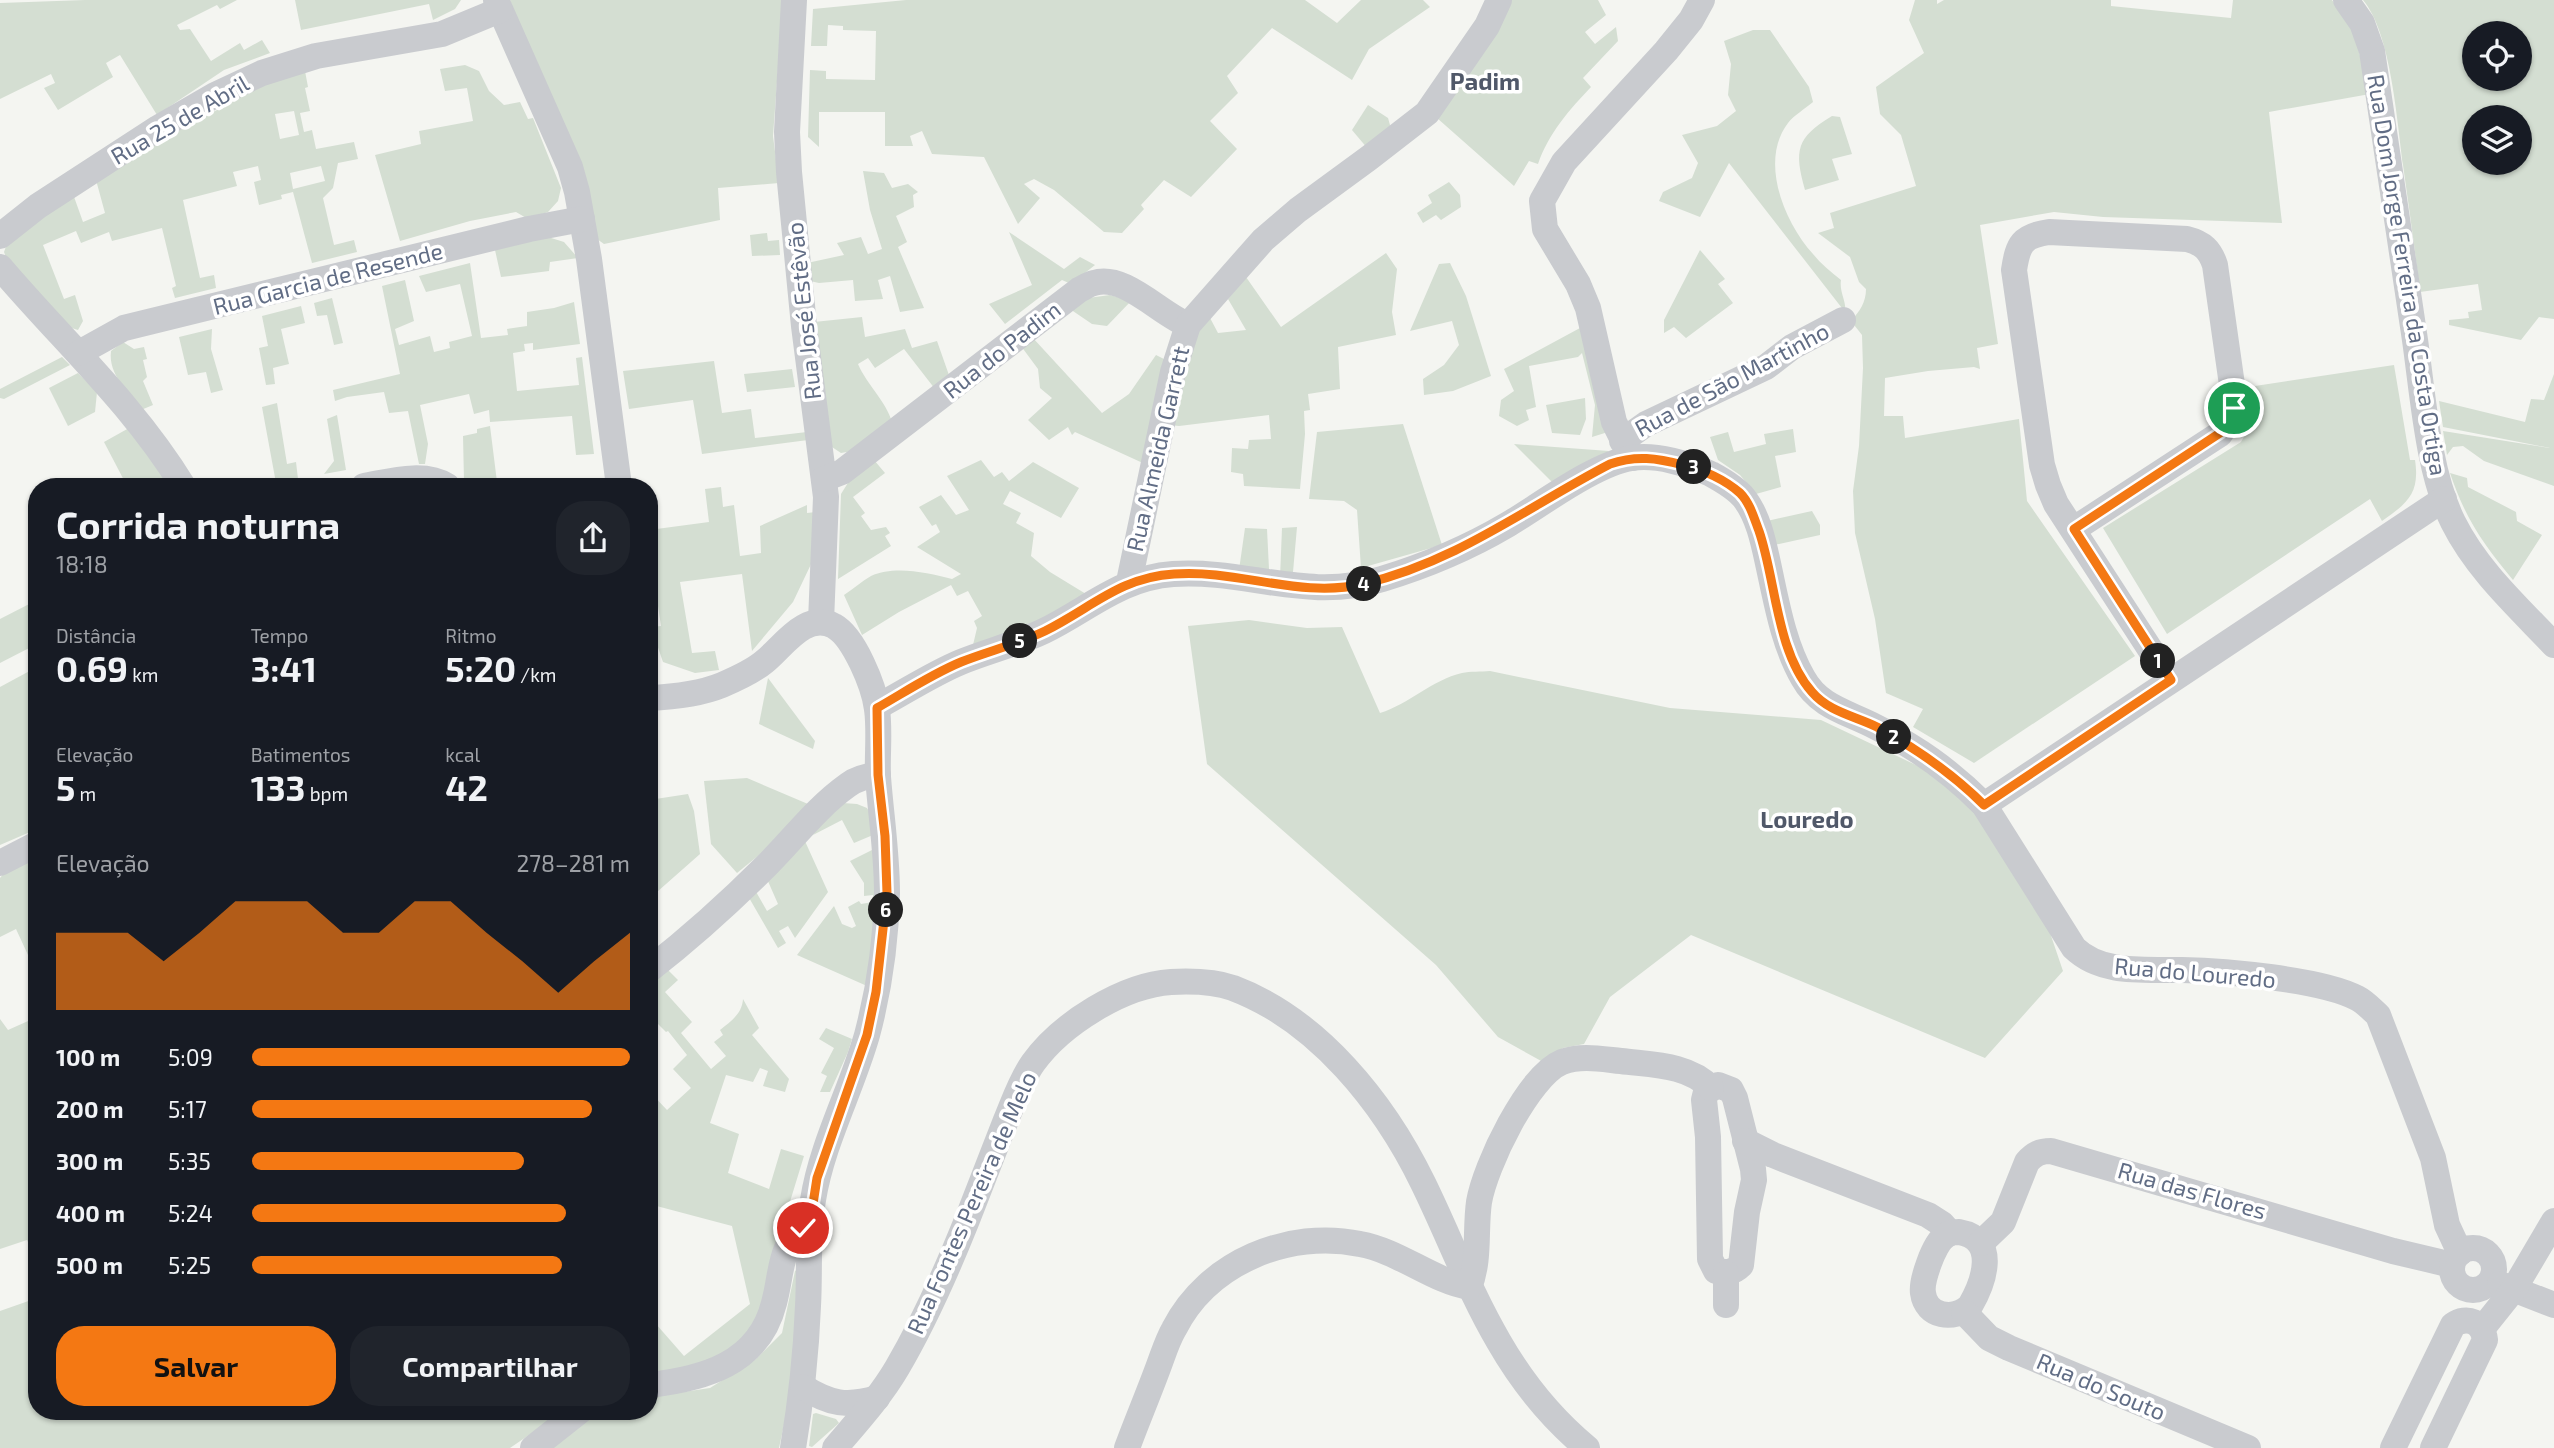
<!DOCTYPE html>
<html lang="pt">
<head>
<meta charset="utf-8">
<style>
  body { margin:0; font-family:"Exo 2",sans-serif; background:#20242c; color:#f1f3f6; height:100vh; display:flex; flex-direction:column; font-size:26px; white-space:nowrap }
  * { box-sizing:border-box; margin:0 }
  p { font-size:23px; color:#9ea1a6 }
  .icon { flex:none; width:38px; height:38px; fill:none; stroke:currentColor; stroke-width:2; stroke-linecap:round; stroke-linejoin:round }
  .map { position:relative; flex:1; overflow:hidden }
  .details { position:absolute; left:28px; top:478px; width:630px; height:942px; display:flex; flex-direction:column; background:#171b24; border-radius:28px; box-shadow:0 2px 5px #0004 }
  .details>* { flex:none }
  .fabs { position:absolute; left:2462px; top:21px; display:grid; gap:14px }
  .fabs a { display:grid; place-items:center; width:70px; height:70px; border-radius:50%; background:#171b24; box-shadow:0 2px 5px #0004; font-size:35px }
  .pin { position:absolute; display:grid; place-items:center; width:60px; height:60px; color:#fff; margin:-30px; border:4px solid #fff; border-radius:50%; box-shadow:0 2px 7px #0007 }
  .km { position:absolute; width:35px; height:35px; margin:-18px; border-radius:50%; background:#222; color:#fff; font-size:19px; line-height:35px; text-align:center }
  .round { display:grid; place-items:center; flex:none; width:74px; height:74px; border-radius:28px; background:#20242c }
  .overview { display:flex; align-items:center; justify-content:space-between; height:119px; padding:0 28px }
  h1 { font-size:38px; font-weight:700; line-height:52px }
  .stats { display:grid; grid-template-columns:repeat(3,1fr); gap:10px; height:119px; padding:7px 28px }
  .stats div { display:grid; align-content:center }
  .stats b { font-size:35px; font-weight:700 }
  .stats small { font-size:19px; font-weight:400 }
  .stats p { font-size:19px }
  .chart { height:196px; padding:14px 28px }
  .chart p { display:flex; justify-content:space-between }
  .chart svg { width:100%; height:126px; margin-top:7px; fill:#f47813; opacity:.7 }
  .button { display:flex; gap:14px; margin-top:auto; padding:14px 28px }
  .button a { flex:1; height:80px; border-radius:28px; background:#f47813; color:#111; font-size:28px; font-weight:700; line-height:80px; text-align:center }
  .button a+a { background:#20242c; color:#f1f3f6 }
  ul { padding:0 28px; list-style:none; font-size:23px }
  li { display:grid; grid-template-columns:112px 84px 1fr; align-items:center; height:52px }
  li i { height:18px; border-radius:9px; background:#f47813 }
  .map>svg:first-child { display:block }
  .green { fill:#d4ded2; fill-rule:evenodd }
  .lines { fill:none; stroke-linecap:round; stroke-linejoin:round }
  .minor { stroke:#c9cbcf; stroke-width:26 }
  .route-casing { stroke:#fff; stroke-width:14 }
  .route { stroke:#f47813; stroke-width:9 }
  .labels { text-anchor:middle; stroke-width:7; stroke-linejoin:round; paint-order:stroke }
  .street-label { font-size:23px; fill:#616d85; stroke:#fff }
  .neighbourhood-label { font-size:24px; font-weight:bold; fill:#505869; stroke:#fff }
</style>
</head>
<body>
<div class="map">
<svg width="2554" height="1448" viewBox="0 0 2554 1448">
  <rect width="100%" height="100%" fill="#f4f5f1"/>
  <g class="green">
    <polygon points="85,0 237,0 220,9 217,5 177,25 180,30 190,29 211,61 240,43 244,50 262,40 270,53 224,70 157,115 120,55 106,63 113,77 58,110 44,88 55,83 51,74 0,99 0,3"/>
    <polygon points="295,0 461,0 455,9 433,20 429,4 301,30"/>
    <polygon points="510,0 783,0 773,136 779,183 718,188 720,220 604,244 597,239"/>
    <polygon points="906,0 1305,0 1337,23 1361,0 1423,0 1430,7 1369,49 1352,80 1272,28 1227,76 1238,93 1210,121 1237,149 1191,197 1164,180 1141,205 1144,209 1122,233 1104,232 1054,190 1034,179 1024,184 1040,198 1018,224 984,157 932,154 922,131 910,136 913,146 885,146 885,112 819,112 819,147 808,137 810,70 826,71 826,79 875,80 876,31 843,30 843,26 828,25 827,46 811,46 813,9"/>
    <path d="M1509 0H1598L1606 15 1585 32 1595 44 1616 27 1618 41 1583 78 1591 87C1570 109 1548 134 1538 164L1529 161 1514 186 1437 118Z"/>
    <path d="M1915 0H1937V4L1944 0H2111V6L2231 18 2233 0H2332L2353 29 2370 94 2269 112 2282 223 2103 217 2054 212 1980 225 1998 344 1977 348 1980 369 1974 367 1928 371 1885 378 1884 416H1903L1905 438 2019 419 2027 501 2135 656 1974 763 1913 727 1923 709 1886 693 1875 619 1855 533 1853 491 1859 446 1863 368 1862 335 1851 321C1860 311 1866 302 1866 289L1859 282 1850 257 1818 233 1834 228 1830 213 1916 186 1901 135 1880 114 1876 87 1924 53 1909 20Z"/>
    <path d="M2363 0H2554V319L2539 317 2521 340 2449 325V320L2469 318 2468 312 2482 310 2478 284 2420 292C2415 250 2409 207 2403 165 2397 121 2391 33 2363 0ZM2474 33H2520V79H2474ZM2474 117H2520V163H2474Z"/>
    <path d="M1753 30H1770L1809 87 1813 102C1805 109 1794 115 1788 123 1759 161 1784 222 1813 254 1821 264 1831 272 1841 280 1839 292 1847 302 1845 312L1729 163 1700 217 1659 201 1663 192 1692 178 1698 163 1682 135 1717 126 1736 111 1728 95 1731 64 1724 41Z"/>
    <polygon points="465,65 479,71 489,91 504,105 520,102 528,119 533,118 561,188 558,201 548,212 528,219 516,212 470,221 400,241 375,155 421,144 419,131 473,121 467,88 445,91 440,69"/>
    <path d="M305 71 308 87 305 88 310 111 300 113 304 132 312 130 316 149 354 142 358 159 338 163 333 188 323 198 334 245 354 240 357 252 312 263 293 192 281 195 282 199 259 205 254 182 261 180 258 166 233 172 237 186 183 200 200 278 214 275 216 288 175 298 172 288 176 286 162 228 112 241 109 232 81 243 76 231 43 245 64 299 75 295 83 321 78 330 62 325 9 265 4 252 8 241 73 194 83 222 105 213 96 180C136 155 175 132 217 110 245 94 274 78 305 71ZM294 111 299 135 280 139 275 114ZM321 166 325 181 293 189 290 173Z"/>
    <polygon points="1368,105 1388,118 1392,132 1368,149 1352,130"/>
    <path d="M1832 116 1840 117 1852 154 1832 159 1839 180 1805 190C1794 150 1796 138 1832 116Z"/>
    <polygon points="863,171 884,173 892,188 908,184 918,192 913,195 914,207 896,216 907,242 898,247 924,308 900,312 890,276 878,280 883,299 855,301 853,280 819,283 810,281 807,263 844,255 837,243 861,237 868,254 882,249 870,210"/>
    <polygon points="1449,182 1460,195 1461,207 1441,220 1436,215 1423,223 1417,213 1432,203 1428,195"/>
    <polygon points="1009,232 1064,269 1080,257 1095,265 1071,284 1062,280 1005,324 989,304 1032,285"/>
    <polygon points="767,233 768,241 779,240 780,255 752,256 750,235"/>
    <polygon points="548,237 564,242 578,258 550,262 549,271 501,277 495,250"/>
    <polygon points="1700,250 1725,279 1718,284 1733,303 1686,338 1674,327 1664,333 1664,320"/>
    <polygon points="1386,253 1397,269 1392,312 1396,335 1338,347 1340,389 1308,394 1310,410 1304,411 1305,434 1300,489 1244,486 1243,474 1231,472 1232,448 1248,449 1249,440 1271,439 1269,415 1179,426 1170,425 1197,329 1209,316 1218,333 1246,330 1228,299 1246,277 1281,327"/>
    <polygon points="470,263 481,338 508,335 507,329 527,326 527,312 554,308 574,302 580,344 533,350 533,343 524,344 525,351 513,353 517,391 579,385 576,358 582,357 594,454 576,455 572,416 490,422 489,410 474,414 469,394 420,405 428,444 425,464 419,464 408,411 389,413 384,392 347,397 335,401 333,390 400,374 382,286 405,280 414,321 395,329 399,345 430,336 434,352 450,348 449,342 472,336 460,284 426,292 419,276"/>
    <polygon points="1450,263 1466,296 1491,376 1453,391 1424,395 1423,379 1444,365 1459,345 1452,321 1410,331 1439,264"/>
    <polygon points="1110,295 1131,301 1107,326 1092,324 1070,309 1088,298"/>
    <polygon points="332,298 343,343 334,345 327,315 317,316 314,303"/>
    <polygon points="301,306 305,323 281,329 289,364 273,368 275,384 266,385 259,348 268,346 262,316"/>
    <path d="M862 317 865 337 905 329 912 348 937 341 950 378 935 389 904 349 875 368 868 358 858 364C867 385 886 401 892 422L852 451 841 453 832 447 814 322Z"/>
    <polygon points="1580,328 1608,432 1592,437 1595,405 1582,353 1578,357 1529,366 1536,407 1526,410 1529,420 1517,426 1499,416 1501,400 1514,391 1504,369"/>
    <polygon points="212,329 211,349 223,390 211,393 206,372 188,375 179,337"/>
    <polygon points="1032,337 1102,413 1129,394 1156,355 1166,360 1145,464 1075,432 1072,435 1068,427 1049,440 1028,420 1052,398 1040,388 1038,369 1021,346"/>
    <path d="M123 342 134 349 144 347 147 359 143 360 147 377 143 381 153 405 141 410C128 392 108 374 111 351Z"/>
    <polygon points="62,357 70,365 4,399 0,398 0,389"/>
    <polygon points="714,361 722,413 751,409 755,438 807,432 808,440 702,454 693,400 629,409 623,371"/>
    <path d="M2394 365 2410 460H2415C2420 493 2408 503 2382 521L2370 499 2167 634 2103 528 2241 442 2255 417V386Z"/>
    <polygon points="792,369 795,387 747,392 744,374"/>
    <polygon points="78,373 97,392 95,412 68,426 49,388"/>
    <polygon points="2554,374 2554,486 2484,461 2463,446 2453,447 2447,455 2443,431 2550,448 2443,427 2439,401 2525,422 2531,399 2544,400"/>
    <polygon points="1585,398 1586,419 1580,435 1552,433 1546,405"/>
    <polygon points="277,403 287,464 296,462 298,479 276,483 262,407"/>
    <polygon points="337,415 346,470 324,474 334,461 327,419"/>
    <polygon points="1403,424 1442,545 1361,568 1357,510 1344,501 1309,499 1317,432"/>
    <polygon points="490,426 497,482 467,486 464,481 463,436 477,433 477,429"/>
    <polygon points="129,428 169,486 127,486 104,442"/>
    <polygon points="1793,429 1796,452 1775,456 1781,487 1756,494 1740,475 1718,460 1710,437 1728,432 1734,452 1766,444 1764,434"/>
    <polygon points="1514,444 1609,451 1590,464 1554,484"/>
    <polygon points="874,460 885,473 853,497 865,513 861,516 871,530 886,527 890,533 885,536 891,546 838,579 841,494 851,478"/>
    <path d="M981 460 994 477 1002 472 1009 481 1033 462 1079 488 1061 518 1010 491 1003 504 1021 513 1016 523 1034 533 1031 556 1050 572 1086 594 1042 621 973 645 977 628 974 621 982 616 968 591 957 596 951 585 899 612 862 635 844 595C853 589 862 581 871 576 895 565 928 573 952 579L961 574 917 547 940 532 936 524 932 526 919 507 941 495 956 515 969 510 947 476Z"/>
    <path d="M2450 473 2467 478 2468 487 2516 512 2517 521 2542 535 2513 580C2483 544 2465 518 2450 473Z"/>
    <polygon points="721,487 723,507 734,505 740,556 761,553 760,526 807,505 807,513 816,512 813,560 793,602 752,651 742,574 680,582 692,653 715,651 719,670 695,673 663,662 651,627 661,626 649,546 649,530 709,522 705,489"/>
    <polygon points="1812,511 1820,525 1820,535 1774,545 1767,521"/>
    <polygon points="1297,527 1293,572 1280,578 1282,528"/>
    <polygon points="1245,528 1267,529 1269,569 1239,570"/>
    <polygon points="37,600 37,644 0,663 0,619"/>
    <path d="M1249 620 1307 628 1342 627 1380 713C1409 704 1432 680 1462 673 1470 671 1481 672 1490 671L1670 708 1821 720 1956 784 2047 924 2063 971 1985 1058 1691 935 1610 997 1584 1044 1563 1048 1543 1062 1498 1037 1436 965 1207 764 1188 626Z"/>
    <polygon points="37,667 37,829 0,845 0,687"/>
    <polygon points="768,678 815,741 813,749 759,724"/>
    <polygon points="747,778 808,804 764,851 737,873 711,844 704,781"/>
    <polygon points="688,794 694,811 700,854 649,899 649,838 652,837 649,800"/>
    <polygon points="843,803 857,804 867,808 872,817 873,835 854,843 842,820 813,835 831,810"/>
    <polygon points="804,839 828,892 795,938 788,926 779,931 786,943 778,948 748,896 755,890 767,911 778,904 767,879"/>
    <polygon points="872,850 875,852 877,895 867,986 797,955 834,906 842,924 852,928 856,926 848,907 859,901 861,904 873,902 873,895 864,896 864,883 850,861"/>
    <polygon points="37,856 37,952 28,955 16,929 0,937 0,878 4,873"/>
    <path d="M667 969 678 980 665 992 692 1022 681 1033 711 1069 726 1056 714 1042 723 1035 720 1030C731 1021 742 1014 743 999L759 1028 752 1035 789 1079 785 1092 763 1086 768 1071 760 1068 753 1082 726 1075 710 1123 739 1134 728 1173 769 1189 781 1149 804 1156 773 1257 761 1319 727 1353 694 1367 649 1374V1316L684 1356 750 1304 732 1226 649 1204V1091L667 1110 691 1088 673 1069 687 1055 668 1031 666 1032 649 1015V984Z"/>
    <polygon points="37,1017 37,1260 27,1240 0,1249 0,1019 8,1030"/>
    <polygon points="826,1028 852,1039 848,1052 830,1092 820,1092 827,1076 821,1073 834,1048 819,1039"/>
    <polygon points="801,1267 790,1397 779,1448 548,1448 580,1422 600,1411 649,1410 649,1397 710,1388 756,1359 782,1333 795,1271"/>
    <polygon points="37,1298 37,1410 564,1411 510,1448 0,1448 0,1311"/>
    <polygon points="816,1413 836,1419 839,1423 812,1447 809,1446 813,1414"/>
  </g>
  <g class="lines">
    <g class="minor">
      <polyline points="496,0 570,167 577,192 589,259 619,486"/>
      <polyline points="794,0 787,132 789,172 804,326 826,497 821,622"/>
      <path d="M2346 0 2362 23 2372 51C2386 147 2401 244 2415 340 2423 396 2428 472 2453 522 2477 570 2517 606 2554 645"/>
      <polyline points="0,236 38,206 158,128 215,95 262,73 316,56 442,34 500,10"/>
      <path d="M0 267C62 340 133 404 183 486"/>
      <polyline points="79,353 124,328 529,229 582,219"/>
      <polyline points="1622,441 1646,424 1766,367 1792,347 1843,320"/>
      <polyline points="1632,458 1614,422 1588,308 1578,284 1545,229 1542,201 1564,162 1666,51 1691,20 1702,0"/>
      <path d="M824 479 842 472 1079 290C1083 288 1089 284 1094 283 1124 273 1160 314 1188 325"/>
      <path d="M364 486C388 482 424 471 447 486"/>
      <path d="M2074 529 2220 434 2232 416 2234 399 2215 265C2210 250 2203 243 2187 239L2049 232C2022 236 2018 244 2014 270L2042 465 2048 485 2056 504 2170 680"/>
      <polyline points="1129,582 1173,372 1188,325 1263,240 1298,210 1369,158 1427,113 1487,26 1499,0"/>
      <path d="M649 698C673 697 700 694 722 685 736 679 752 672 764 662 783 647 805 611 834 626 854 637 874 686 877 709 880 731 877 755 878 777 881 816 887 854 887 893 886 940 879 990 867 1035 851 1091 822 1143 813 1200 807 1235 810 1271 808 1306 806 1354 801 1401 793 1448"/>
      <path d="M877 707C905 692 932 674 961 662 988 651 1017 644 1044 631 1089 609 1120 578 1173 574 1246 569 1307 602 1382 579 1425 566 1468 548 1507 525 1541 505 1594 464 1632 458 1656 454 1689 464 1711 474 1722 480 1736 488 1744 498 1759 517 1764 545 1769 568 1777 605 1784 645 1803 678 1819 707 1847 712 1874 726 1886 732 1899 739 1910 746 1938 763 1962 783 1984 805L2074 948C2102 975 2145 969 2182 970 2224 971 2321 979 2357 998 2365 1002 2371 1009 2378 1015L2433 1158 2447 1225 2460 1253"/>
      <polyline points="1984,805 2444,499"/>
      <polyline points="0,863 37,844"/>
      <path d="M649 970C690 938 730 902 767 865 793 839 817 807 848 785 857 778 867 776 878 775"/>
      <path d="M1718 1085 1731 1090 1735 1098 1753 1169 1754 1180 1747 1212 1741 1265C1733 1273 1726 1273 1716 1271L1710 1259 1708 1137 1704 1100 1706 1092Z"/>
      <polyline points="1745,1141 1773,1155 1928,1215 1942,1224 1950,1233"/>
      <path d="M1959 1232C1999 1239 1984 1282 1970 1306 1954 1321 1926 1317 1923 1293 1921 1281 1934 1244 1944 1237 1948 1233 1954 1232 1959 1232Z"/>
      <path d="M1981 1243 2003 1222 2027 1162C2034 1154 2040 1151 2051 1151L2393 1251 2452 1265"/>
      <circle cx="2473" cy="1269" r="21"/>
      <polyline points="1726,1273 1726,1305"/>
      <polyline points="2500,1284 2554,1305"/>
      <polyline points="1964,1312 1989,1338 2009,1348 2248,1448"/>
      <polyline points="2482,1329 2514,1289 2554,1221"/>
      <path d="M649 1385C703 1379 759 1364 774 1303 783 1270 778 1243 810 1223"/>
      <path d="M803 1387C830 1404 847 1407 877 1398"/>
      <polyline points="533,1448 581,1410"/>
      <path d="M835 1448C857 1422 880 1397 897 1368 924 1322 947 1270 967 1220 980 1186 993 1153 1006 1120 1014 1101 1021 1080 1033 1063 1061 1024 1123 985 1171 982 1191 981 1213 981 1233 988 1318 1020 1384 1103 1423 1183 1449 1236 1469 1291 1499 1342 1522 1382 1552 1419 1587 1448"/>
      <path d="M1127 1448C1137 1421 1148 1395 1158 1368 1163 1355 1167 1341 1174 1329 1208 1262 1289 1229 1360 1244 1399 1251 1433 1281 1469 1287 1480 1261 1475 1230 1479 1202 1485 1166 1528 1076 1562 1062 1581 1055 1601 1059 1621 1061 1652 1065 1688 1064 1711 1088"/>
      <path d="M2393 1448 2453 1325C2467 1315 2483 1322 2485 1340L2433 1448"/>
    </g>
  </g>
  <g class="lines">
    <defs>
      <path id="route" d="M803 1228 810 1223 817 1178 867 1035 876 992 887 893 885 836 878 775 877 708C905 692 932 674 961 662 989 651 1018 644 1045 631 1091 608 1121 577 1174 574 1238 569 1300 599 1363 584 1457 562 1527 507 1610 464 1636 455 1657 458 1683 465 1703 470 1724 479 1740 493 1750 503 1754 518 1759 531 1776 580 1776 651 1812 692 1829 712 1855 716 1877 727 1917 749 1952 773 1984 805L2171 680 2074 529 2220 433 2228 425 2234 408"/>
    </defs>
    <use href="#route" class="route-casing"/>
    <use href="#route" class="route"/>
  </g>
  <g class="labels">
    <g class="street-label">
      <text transform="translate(180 120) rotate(-30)" y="8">Rua 25 de Abril</text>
      <text transform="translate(2407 275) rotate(81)" y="8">Rua Dom Jorge Ferreira da Costa Ortiga</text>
      <text transform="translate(328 279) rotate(-14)" y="8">Rua Garcia de Resende</text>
      <text transform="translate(804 311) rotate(-96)" y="8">Rua José Estêvão</text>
      <text transform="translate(1002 350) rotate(-38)" y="8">Rua do Padim</text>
      <text transform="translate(1732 380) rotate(-28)" y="8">Rua de São Martinho</text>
      <text transform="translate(1158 449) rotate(-77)" y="8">Rua Almeida Garrett</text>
      <text transform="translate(2195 973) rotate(5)" y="8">Rua do Louredo</text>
      <text transform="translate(2192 1191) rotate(16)" y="8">Rua das Flores</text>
      <text transform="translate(972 1203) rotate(-66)" y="8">Rua Fontes Pereira de Melo</text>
      <text transform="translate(2101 1387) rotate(23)" y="8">Rua do Souto</text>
    </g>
    <g class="neighbourhood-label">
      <text x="1485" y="90">Padim</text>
      <text x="1807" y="828">Louredo</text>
    </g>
  </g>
</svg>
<div class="fabs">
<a><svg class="icon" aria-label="locate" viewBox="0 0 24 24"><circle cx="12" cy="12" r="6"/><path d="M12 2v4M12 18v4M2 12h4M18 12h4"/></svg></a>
<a><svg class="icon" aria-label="layers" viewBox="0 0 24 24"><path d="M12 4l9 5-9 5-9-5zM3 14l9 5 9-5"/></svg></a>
</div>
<div class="pin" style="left:2234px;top:408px;background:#1e9e55"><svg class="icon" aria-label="arrive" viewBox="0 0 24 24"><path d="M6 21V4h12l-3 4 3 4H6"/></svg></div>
<div class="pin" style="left:803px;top:1228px;background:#d93025"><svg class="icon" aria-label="check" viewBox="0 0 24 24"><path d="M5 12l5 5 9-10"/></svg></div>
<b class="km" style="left:2158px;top:661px">1</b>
<b class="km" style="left:1894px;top:737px">2</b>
<b class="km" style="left:1694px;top:467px">3</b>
<b class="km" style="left:1364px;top:584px">4</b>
<b class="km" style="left:1020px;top:641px">5</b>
<b class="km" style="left:886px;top:910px">6</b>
<section class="details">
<div class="overview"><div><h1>Corrida noturna</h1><p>18:18</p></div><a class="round"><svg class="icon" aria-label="share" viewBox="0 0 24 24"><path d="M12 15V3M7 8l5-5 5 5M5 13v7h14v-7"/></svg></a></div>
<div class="stats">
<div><p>Distância</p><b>0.69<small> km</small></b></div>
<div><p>Tempo</p><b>3:41</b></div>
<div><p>Ritmo</p><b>5:20<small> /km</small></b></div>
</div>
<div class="stats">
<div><p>Elevação</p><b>5<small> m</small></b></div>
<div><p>Batimentos</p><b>133<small> bpm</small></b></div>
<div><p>kcal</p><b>42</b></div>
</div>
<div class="chart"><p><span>Elevação</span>278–281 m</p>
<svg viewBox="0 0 160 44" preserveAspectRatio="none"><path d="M0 44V17L10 17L20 17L30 27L40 17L50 6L60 6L70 6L80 17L90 17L100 6L110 6L120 17L130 27L140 38L150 27L160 17V44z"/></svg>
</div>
<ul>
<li><b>100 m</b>5:09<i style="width:100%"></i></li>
<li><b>200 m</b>5:17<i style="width:90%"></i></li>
<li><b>300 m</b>5:35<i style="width:72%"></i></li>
<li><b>400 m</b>5:24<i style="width:83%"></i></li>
<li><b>500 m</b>5:25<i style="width:82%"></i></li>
</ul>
<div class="button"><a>Salvar</a><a>Compartilhar</a></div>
</section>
</div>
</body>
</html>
